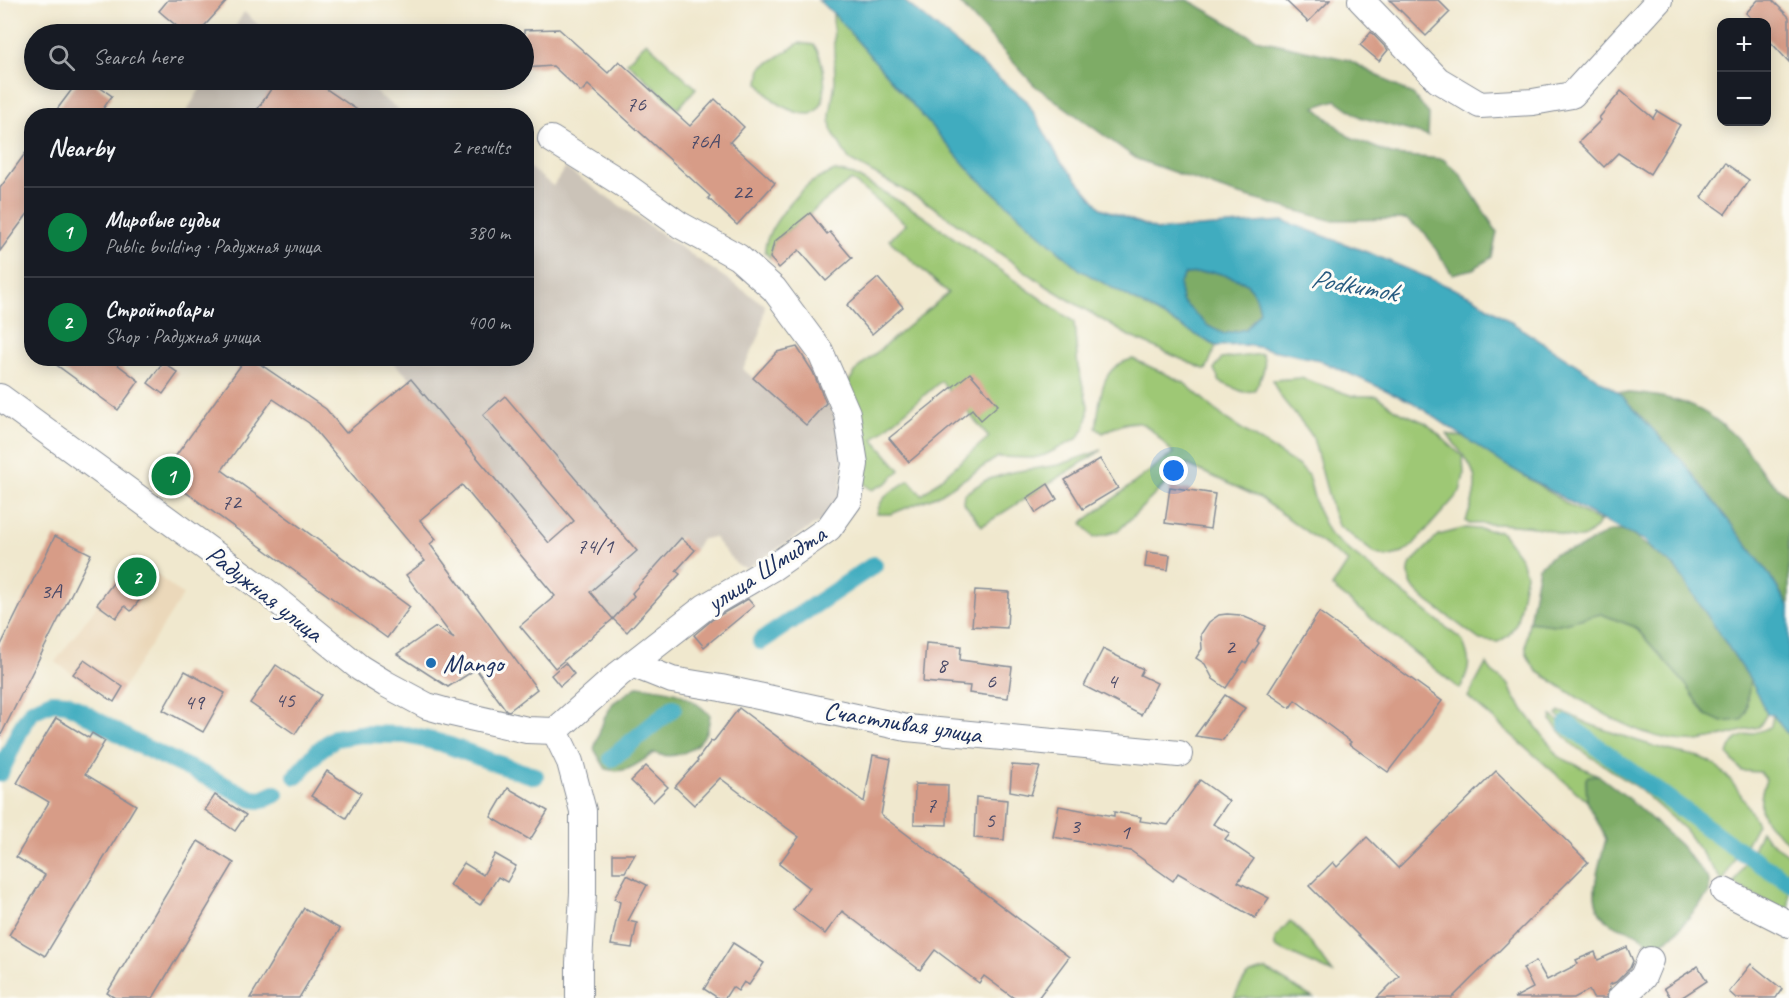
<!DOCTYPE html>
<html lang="en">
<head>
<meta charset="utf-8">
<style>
  :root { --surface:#171b24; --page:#20242c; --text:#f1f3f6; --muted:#9ea1a6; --line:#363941; --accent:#0b8043 }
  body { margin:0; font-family:Caveat,sans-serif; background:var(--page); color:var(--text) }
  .controls { position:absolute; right:18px; top:18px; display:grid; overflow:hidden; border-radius:12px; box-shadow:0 3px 15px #0003 }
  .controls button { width:54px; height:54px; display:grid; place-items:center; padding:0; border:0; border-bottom:2px solid var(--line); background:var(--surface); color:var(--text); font:30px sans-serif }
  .you { position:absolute; left:1174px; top:471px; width:21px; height:21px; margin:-15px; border:4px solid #fff; border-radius:50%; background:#1a73e8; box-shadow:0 0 0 9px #1a73e833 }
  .badge { display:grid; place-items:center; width:39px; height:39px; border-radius:50%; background:var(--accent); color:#fff; font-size:20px; font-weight:700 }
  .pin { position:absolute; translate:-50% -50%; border:3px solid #fff; box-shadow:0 2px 6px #0006 }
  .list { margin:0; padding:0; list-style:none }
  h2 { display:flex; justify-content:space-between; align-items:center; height:78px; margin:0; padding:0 24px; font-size:26px }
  h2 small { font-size:20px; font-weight:400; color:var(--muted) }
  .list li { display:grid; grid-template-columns:39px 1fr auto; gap:18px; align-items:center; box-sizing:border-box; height:90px; padding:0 24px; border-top:2px solid var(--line) }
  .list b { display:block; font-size:22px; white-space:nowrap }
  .list p { margin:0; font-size:20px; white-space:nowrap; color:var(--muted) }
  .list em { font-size:20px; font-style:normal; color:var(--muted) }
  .icon { flex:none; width:33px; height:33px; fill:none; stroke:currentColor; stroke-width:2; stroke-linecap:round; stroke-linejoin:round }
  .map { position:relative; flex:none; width:1789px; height:998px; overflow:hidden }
  .search { position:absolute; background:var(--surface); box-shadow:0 3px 15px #0003; left:24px; top:24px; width:510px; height:66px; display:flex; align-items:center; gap:15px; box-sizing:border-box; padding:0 21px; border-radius:33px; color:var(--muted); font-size:22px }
  .panel { position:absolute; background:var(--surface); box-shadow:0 3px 15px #0003; left:24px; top:108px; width:510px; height:258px; border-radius:24px }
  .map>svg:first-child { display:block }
  .built { fill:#ebd8ba }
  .industrial { fill:#cbc3b8 }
  .green { fill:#9ec874; stroke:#5c7c69; stroke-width:1.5 }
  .forest { fill:#7eac66; stroke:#4c6e62; stroke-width:1.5 }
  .water { fill:#40acbf; stroke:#2e6e8e; stroke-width:1.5; fill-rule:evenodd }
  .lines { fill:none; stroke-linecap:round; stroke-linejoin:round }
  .canal { stroke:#40acbf; stroke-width:18 }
  .building { fill:#d79c87 }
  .minor-casing { stroke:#868c96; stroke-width:28 }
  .minor { stroke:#fff; stroke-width:26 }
  .poi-dot { fill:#1f6fb2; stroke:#fdfcf7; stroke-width:2 }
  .labels { text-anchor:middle; stroke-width:6; stroke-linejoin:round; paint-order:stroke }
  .number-label { font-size:22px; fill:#4a4a68 }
  .street-label { font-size:26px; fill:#1b2f5e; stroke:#fdfcf7 }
  .poi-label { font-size:26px; fill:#1b2f5e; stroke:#fdfcf7; text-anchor:start }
  .water-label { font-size:27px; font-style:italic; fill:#285b80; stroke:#fdfcf7 }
</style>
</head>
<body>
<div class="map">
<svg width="1789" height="998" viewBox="0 0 1789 998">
  <rect width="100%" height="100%" fill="#fdfcf7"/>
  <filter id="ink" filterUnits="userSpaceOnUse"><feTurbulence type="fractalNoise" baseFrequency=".0167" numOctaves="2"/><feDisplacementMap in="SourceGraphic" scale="12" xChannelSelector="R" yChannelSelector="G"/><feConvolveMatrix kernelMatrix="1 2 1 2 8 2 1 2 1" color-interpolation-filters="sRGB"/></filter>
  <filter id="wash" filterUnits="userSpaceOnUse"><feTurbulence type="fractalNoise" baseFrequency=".008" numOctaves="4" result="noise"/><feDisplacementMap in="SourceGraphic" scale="24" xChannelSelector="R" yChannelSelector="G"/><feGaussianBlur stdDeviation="1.35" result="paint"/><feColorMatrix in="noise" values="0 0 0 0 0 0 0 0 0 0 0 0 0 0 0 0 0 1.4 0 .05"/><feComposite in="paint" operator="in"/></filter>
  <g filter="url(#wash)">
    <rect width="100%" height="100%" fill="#f0e8ce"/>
    <polygon class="built" points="133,557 183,595 114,702 55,662"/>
    <g class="industrial">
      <polygon points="244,12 265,31 280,34 231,34"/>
      <polygon points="205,80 359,80 406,115 184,116"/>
      <polygon points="527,166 553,186 565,168 765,305 760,335 743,369 753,378 777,352 797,347 818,380 837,419 843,465 840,495 827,517 747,568 737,565 713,537 700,540 695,550 680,537 668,550 683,564 680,574 627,632 613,619 411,379 389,359 526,358"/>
    </g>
    <g class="green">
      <polygon points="833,13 972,173 1080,270 1216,346 1206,370 1129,336 1048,287 929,204 849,160 831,129 830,116 835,81"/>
      <polygon points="646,42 696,88 678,109 627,62"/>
      <path d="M799 43 814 45C824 59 829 94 819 108 817 110 814 112 811 114 791 115 769 100 759 83L761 68Z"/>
      <path d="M835 171 854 175 914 210 1074 322 1078 367 1088 405V417L1084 429 1077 439 1045 455 1033 458 998 457 941 494 891 514H877C880 495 893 491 909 480L922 495 989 437 941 381 873 439 900 470 887 483 872 490 864 484 867 457 866 432 847 384 858 368 948 293 889 240 906 224 851 180 774 242 770 258 765 252C763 233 797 191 814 181 821 177 828 174 835 171Z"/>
      <path d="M1262 354C1269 365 1260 380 1254 391L1243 392 1220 382 1214 369 1221 359Z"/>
      <path d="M1133 359 1183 382 1226 419 1299 466 1308 475 1317 509 1330 535 1462 640C1472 662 1470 668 1460 689L1332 587 1348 562 1260 498 1186 464 1118 531 1094 538 1082 523 1173 453C1145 423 1142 412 1103 433L1096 428C1101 399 1098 366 1133 359Z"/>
      <path d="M1301 378 1353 396H1377L1396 410 1426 423 1463 457 1464 475 1460 492 1412 546 1403 553 1386 557 1374 553 1338 525 1333 513 1313 438C1303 419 1277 400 1273 380Z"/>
      <path d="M1447 434 1466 438 1569 505 1599 521 1604 516C1599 524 1591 536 1581 538 1570 540 1559 533 1549 530 1532 525 1488 523 1469 524L1466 521C1483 474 1476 472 1447 434Z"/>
      <polygon points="1102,450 982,526 963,502 964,494 986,480 1012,472 1059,465"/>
      <path d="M1466 528 1499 531 1503 534 1520 557 1526 574 1517 622 1508 636 1498 642 1480 640 1423 598C1411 588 1405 577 1411 563L1439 535Z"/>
      <path d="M1601 614 1635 627 1687 686 1706 715 1746 712 1750 679 1767 714 1759 727C1738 731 1716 740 1695 741 1639 744 1582 700 1537 671 1522 652 1525 645 1529 622L1555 625Z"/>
      <polygon points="1486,664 1492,672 1509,685 1514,697 1559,757 1598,775 1586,779 1587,801 1468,697"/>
      <path d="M1560 712C1571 713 1578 720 1589 724 1616 734 1644 744 1672 751 1687 755 1702 755 1715 765 1734 780 1747 803 1757 824L1743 850 1557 715Z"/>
      <path d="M1773 715 1789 736V842C1764 823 1753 813 1766 780L1760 772 1742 771 1728 755C1734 729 1753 738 1771 726Z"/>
      <polygon points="1552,716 1737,852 1723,882 1685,830 1639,789 1572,744 1551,721"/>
      <polygon points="1761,830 1767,839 1789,855 1789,875 1753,850"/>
      <polygon points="1749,856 1789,882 1789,914 1734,884"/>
      <polygon points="1290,921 1307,938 1333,973 1275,947 1275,938"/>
      <path d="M1266 970 1313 998H1234C1243 981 1245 972 1266 970Z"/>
    </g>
    <g class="forest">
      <polygon points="957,0 1188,0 1256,39 1349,60 1413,95 1429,114 1428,136 1360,117 1336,100 1315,107 1348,136 1393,155 1443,159 1460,174 1497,232 1492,257 1473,269 1452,274 1425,233 1406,219 1330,220 1229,192 1137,159 1034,85"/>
      <path d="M1214 272C1242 280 1254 280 1260 311L1246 329 1224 334 1208 326 1182 301 1179 284 1185 274Z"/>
      <path d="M1618 392C1672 396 1705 402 1743 445 1751 454 1757 466 1765 475 1772 483 1781 490 1789 497V607L1767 571 1684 463Z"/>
      <polygon points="1610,531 1622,531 1632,535 1675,567 1750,679 1746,712 1742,720 1722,722 1706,715 1687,686 1635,627 1601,614 1555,625 1529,622 1539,567 1555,553 1578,549"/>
      <path d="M638 686C671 690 685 691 710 715 709 720 709 726 707 730 698 751 674 761 654 753 637 764 626 775 606 769L594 749 604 719 613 703Z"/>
      <path d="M1598 775 1628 798 1680 845 1709 880V893L1674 935 1654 947C1648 943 1642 937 1636 933 1627 929 1617 928 1609 922 1583 904 1600 864 1606 839L1587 801 1586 779 1588 776Z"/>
    </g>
    <path class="water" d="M818 0H903L1027 101 1060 160 1101 208 1157 230 1284 221 1372 254 1473 297 1618 392 1684 463 1767 571 1789 607V736L1773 715 1767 714 1750 679 1675 567 1655 552 1644 540 1607 523 1504 464 1412 402 1319 360 1248 345 1216 346 1080 270 972 173 833 13ZM1214 272C1241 280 1254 280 1260 311L1246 329 1224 334 1208 326 1182 301 1179 284 1185 274Z"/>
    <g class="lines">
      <g class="canal">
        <polyline points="761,641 874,565"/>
        <polyline points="1567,724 1728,843 1789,882"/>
        <polyline points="612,758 673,708"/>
        <polyline points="0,773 20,730 32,711 52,702 67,703 137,744 214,780 252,799 262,800 275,794"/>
        <polyline points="296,776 319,750 335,738 360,734 406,735 442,743 506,767 535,776"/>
      </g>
    </g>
    <g id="blocks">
      <g class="building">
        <polygon points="168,0 228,0 197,34 186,34 159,11"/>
        <polygon points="1285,0 1330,0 1308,22"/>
        <polygon points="1390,0 1438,0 1450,12 1426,36"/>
        <polygon points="1758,0 1772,0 1789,17 1789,62 1767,38 1767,22 1755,22 1746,13"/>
        <polygon points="559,29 608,73 619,61 690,126 715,99 744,127 730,142 775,183 737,225 708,198 710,196 588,85 581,92 553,66 524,68 524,30"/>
        <polygon points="1371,32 1388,50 1379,61 1360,45"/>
        <polygon points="79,80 89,80 112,96 98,116 52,116"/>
        <polygon points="277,80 313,80 366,116 253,116"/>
        <polygon points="1621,91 1653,118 1657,111 1680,125 1650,174 1618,153 1604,167 1579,142 1601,120 1599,118"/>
        <polygon points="32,144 32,208 0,251 0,188"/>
        <polygon points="1725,163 1749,180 1725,214 1701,197"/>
        <polygon points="810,213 827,234 830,232 852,258 826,281 799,250 779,268 770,258 774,242"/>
        <polygon points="878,278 903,307 872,334 847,305"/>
        <polygon points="797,347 813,372 826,403 806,425 753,378 777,352"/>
        <polygon points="47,358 109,358 139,381 118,410"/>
        <polygon points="246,358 251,358 326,409 346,433 411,379 549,543 574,521 483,415 505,396 637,551 590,592 613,619 555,668 520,626 555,596 462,485 420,520 436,539 430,544 537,689 509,711 506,710 476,669 448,687 397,654 436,627 454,639 406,575 425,561 309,423 273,399 222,470 410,607 387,638 162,475"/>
        <polygon points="163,362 178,373 163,394 148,383"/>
        <polygon points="970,373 998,405 981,420 972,409 909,462 889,438"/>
        <polygon points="1100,459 1118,488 1083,509 1065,480"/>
        <polygon points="1048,484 1057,499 1036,513 1027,498"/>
        <polygon points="1170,487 1215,494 1210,529 1165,523"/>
        <polygon points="55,536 91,554 0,737 0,647"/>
        <polygon points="681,538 695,550 676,571 680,574 627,632 613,619 634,596 632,593"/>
        <polygon points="1147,552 1170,555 1168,570 1145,567"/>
        <polygon points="133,557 158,576 131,611 125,606 116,618 97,604"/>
        <polygon points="975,590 1009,592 1007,628 972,626"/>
        <polygon points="748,599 754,606 704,647 694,635 713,619"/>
        <polygon points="1319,612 1442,701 1388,772 1349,744 1351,742 1295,700 1290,708 1268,693"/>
        <polygon points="1227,614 1240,615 1266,626 1257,641 1259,643 1246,663 1244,661 1226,688 1213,679 1205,664 1196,658 1202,649 1201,634 1209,622 1219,615"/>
        <polygon points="926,643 961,646 960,660 1012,667 1008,698 969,693 970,686 923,682"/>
        <polygon points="1103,649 1143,669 1140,675 1157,683 1141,715 1084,686"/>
        <polygon points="84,660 123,687 114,702 73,674"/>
        <polygon points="565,663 574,674 560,686 551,675"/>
        <polygon points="276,665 321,695 295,734 250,703"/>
        <polygon points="185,671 225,693 203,732 163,710"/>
        <polygon points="1225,695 1245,708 1223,740 1195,736"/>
        <polygon points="739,708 864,802 873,755 891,759 881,815 1069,957 1038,998 1014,998 984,976 979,983 935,950 920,970 842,911 825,934 793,910 810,888 779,864 799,837 720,778 694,805 675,787 698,761 697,760 711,741 713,742"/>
        <polygon points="56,718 89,738 92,733 105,741 85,774 136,805 45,956 9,935 45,875 16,857 49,802 17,783"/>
        <polygon points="1012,765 1040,767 1031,795 1010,791"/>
        <polygon points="646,766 668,787 653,802 631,781"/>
        <polygon points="327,771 361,793 346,818 311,796"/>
        <polygon points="1496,771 1588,862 1452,998 1377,998 1399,976 1309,886 1333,862 1337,867 1367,837 1398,868"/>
        <polygon points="1200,780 1229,801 1213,824 1230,833 1225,839 1254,859 1238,882 1269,898 1255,918 1178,873 1173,881 1131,851 1053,837 1059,806 1114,816 1114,812 1141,817 1140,821 1168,825"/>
        <polygon points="915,784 948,785 947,825 914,824"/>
        <polygon points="508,788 548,811 530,840 491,817"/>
        <polygon points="215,795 246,815 235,831 205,810"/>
        <polygon points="976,797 1007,800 1004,840 974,838"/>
        <polygon points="198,841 234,863 153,998 115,998 107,993"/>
        <polygon points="495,854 516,866 507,882 498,877 480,905 449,885 464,863 483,875"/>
        <polygon points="613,854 635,854 625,872 613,872"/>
        <polygon points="627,875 647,885 628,921 637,923 632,948 611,945 620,902 614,899"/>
        <polygon points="304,908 340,929 299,998 250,998"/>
        <polygon points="733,943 764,963 749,985 744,982 738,991 732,987 725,998 718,998 704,989"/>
        <polygon points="1627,947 1633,961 1630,968 1616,982 1609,985 1610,988 1606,998 1593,998 1589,990 1574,998 1514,998 1533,988 1523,968 1536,961 1547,980 1578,964 1576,960 1595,952 1598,960"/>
        <polygon points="1751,964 1782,989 1776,998 1736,998 1729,992"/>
        <polygon points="1698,966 1707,981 1681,998 1671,998 1664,988"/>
      </g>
    </g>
  </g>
  <g filter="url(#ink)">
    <use href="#blocks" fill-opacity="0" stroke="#868c96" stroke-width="1.5"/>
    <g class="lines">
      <defs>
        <g id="minor">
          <polyline points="1361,0 1438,80 1480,105 1533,102 1572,95 1659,0"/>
          <polyline points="551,139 623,184 680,225 738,257 774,289 820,351 847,413 855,464 849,500 829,528 772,568 705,607 619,674 555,731"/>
          <polyline points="0,397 268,593 360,668 386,684 427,706 448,712 527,730 555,731"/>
          <polyline points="632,664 672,680 721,688 907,728 1179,754"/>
          <polyline points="555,731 570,762 583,811 583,893 579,963 579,998"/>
          <polyline points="1724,891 1789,924"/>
          <polyline points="1621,998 1643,977 1650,960"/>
        </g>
      </defs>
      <use href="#minor" class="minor-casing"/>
      <use href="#minor" class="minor"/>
    </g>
  </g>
  <circle class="poi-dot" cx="431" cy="663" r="6"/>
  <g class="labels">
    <g class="number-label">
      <text x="636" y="111">76</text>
      <text x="704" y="148">76А</text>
      <text x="742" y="199">22</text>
      <text x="231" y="509">72</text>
      <text x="595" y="553">74/1</text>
      <text x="51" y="598">3А</text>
      <text x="1230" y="654">2</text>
      <text x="942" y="672">8</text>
      <text x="991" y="688">6</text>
      <text x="1112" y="688">4</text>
      <text x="285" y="707">45</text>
      <text x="194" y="709">49</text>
      <text x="931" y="812">7</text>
      <text x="990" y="827">5</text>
      <text x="1075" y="833">3</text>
      <text x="1125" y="839">1</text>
    </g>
    <g class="street-label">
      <text transform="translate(766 568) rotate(-33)" y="9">улица Шмидта</text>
      <text transform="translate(265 593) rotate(38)" y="9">Радужная улица</text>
      <text transform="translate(903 722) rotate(9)" y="9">Счастливая улица</text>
    </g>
    <g class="poi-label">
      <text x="443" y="672">Mango</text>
    </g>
    <g class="water-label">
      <text transform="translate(1354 285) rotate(10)" y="9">Podkumok</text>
    </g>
  </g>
</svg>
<div class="controls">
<button>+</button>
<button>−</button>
</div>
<div class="you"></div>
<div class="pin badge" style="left:171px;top:476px">1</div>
<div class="pin badge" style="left:137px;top:577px">2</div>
<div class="search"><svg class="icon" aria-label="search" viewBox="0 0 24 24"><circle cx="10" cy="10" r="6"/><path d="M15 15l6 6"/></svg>Search here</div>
<section class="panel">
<h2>Nearby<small>2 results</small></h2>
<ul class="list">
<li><span class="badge">1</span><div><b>Мировые судьи</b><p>Public building · Радужная улица</p></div><em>380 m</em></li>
<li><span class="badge">2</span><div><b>Стройтовары</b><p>Shop · Радужная улица</p></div><em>400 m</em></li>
</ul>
</section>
</div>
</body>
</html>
